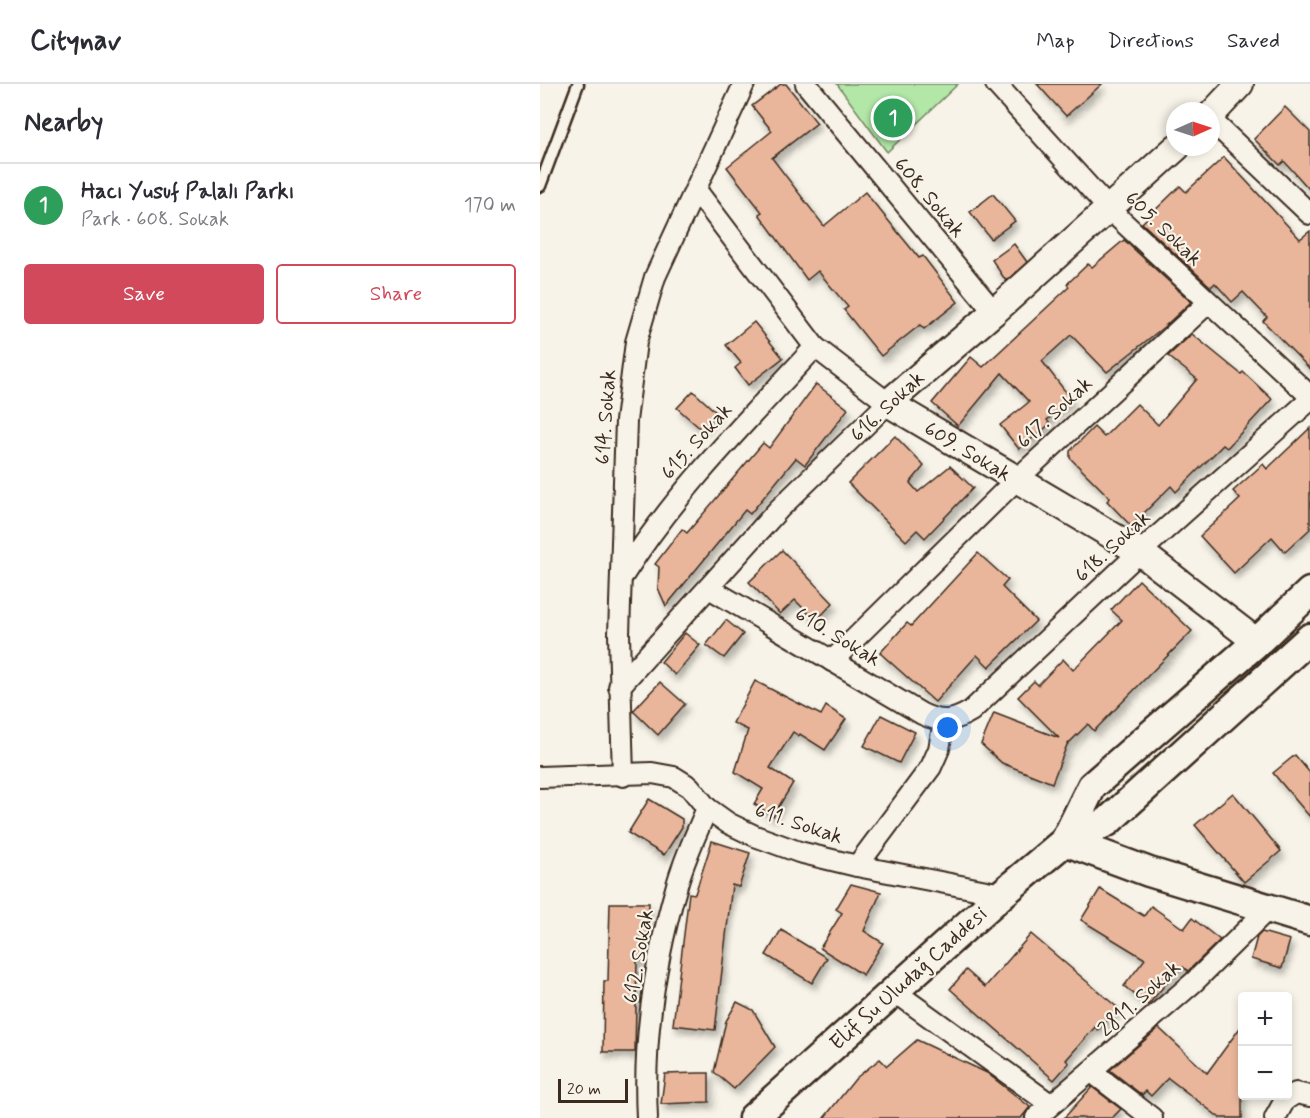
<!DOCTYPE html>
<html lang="en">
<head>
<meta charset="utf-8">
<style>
  :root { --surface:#fff; --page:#f2f2f3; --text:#2b2b33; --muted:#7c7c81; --line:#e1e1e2; --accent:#d1495b }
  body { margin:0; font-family:Mynerve,sans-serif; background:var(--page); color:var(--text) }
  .controls { position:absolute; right:18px; bottom:18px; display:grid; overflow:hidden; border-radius:6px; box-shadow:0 3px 9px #0003 }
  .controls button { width:54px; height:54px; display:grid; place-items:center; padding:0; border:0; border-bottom:2px solid var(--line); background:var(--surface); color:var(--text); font:30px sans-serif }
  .compass { position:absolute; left:626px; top:18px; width:54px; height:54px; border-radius:50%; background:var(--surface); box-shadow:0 3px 9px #0003; rotate:87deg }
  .scale { position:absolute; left:18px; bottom:15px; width:70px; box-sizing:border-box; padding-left:6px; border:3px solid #3b2a1e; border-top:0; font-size:16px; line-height:21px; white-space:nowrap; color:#3b2a1e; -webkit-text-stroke:4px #f7f3e8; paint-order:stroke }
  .you { position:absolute; left:408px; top:644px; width:21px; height:21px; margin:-15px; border:4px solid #fff; border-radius:50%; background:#1a73e8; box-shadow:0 0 0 9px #1a73e833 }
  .badge { display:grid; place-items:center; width:39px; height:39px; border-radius:50%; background:var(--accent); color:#fff; font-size:20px; font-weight:700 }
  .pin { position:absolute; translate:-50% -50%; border:3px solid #fff; box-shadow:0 2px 6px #0006 }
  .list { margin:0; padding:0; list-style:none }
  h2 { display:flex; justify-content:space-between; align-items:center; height:78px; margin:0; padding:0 24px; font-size:26px }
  h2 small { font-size:20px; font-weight:400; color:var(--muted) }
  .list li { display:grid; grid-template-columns:39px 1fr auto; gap:18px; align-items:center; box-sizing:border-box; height:84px; padding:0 24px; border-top:2px solid var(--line) }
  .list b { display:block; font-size:22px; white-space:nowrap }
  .list p { margin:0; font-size:20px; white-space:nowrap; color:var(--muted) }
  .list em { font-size:20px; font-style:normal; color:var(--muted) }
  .actions { display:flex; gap:12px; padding:18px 24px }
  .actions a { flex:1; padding:14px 0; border:2px solid var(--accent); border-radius:6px; text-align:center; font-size:21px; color:var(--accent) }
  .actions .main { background:var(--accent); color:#fff }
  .map { position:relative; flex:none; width:770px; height:1034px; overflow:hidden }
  header { display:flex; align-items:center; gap:36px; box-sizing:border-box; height:84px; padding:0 30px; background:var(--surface); border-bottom:2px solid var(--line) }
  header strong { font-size:28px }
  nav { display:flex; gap:33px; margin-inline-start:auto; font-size:21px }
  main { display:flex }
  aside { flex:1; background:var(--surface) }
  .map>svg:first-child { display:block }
  .green { fill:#b2e7a8; stroke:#768863; stroke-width:1.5 }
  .building { fill:#e9b69b; stroke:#3b2a1e; stroke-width:1.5; filter:url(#shadow) }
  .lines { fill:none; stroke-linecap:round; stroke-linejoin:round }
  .service-casing { stroke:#3b2a1e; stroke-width:15 }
  .minor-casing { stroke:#3b2a1e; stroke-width:24 }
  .tertiary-casing { stroke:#3b2a1e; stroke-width:30 }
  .secondary-casing { stroke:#3b2a1e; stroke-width:33 }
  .service { stroke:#f7f3e8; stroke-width:10 }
  .minor { stroke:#f7f3e8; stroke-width:20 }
  .tertiary { stroke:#f7f3e8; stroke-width:26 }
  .secondary { stroke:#f7f3e8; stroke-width:28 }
  .labels { text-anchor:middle; stroke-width:4.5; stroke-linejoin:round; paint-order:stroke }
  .street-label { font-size:21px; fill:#3b2a1e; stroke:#f7f3e8 }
</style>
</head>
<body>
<header>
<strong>Citynav</strong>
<nav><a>Map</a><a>Directions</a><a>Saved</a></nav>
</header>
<main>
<aside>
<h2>Nearby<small></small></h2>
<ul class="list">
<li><span class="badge" style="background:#2e9e5b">1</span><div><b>Hacı Yusuf Palalı Parkı</b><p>Park · 608. Sokak</p></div><em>170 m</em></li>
</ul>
<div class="actions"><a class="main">Save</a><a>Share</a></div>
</aside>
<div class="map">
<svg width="770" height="1034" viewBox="0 0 770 1034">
  <defs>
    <filter id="shadow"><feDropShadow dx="3.5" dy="6" stdDeviation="3" flood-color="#0004"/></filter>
  </defs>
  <rect width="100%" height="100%" fill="#f7f3e8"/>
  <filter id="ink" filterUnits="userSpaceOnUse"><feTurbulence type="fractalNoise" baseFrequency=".0167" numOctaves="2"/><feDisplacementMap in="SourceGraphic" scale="12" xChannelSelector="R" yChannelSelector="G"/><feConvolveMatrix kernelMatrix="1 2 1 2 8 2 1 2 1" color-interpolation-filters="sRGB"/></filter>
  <g filter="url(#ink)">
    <polygon class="green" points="297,0 418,0 347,68"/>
    <g class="building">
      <polygon points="241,0 246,0 277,39 232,74 284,142 325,108 379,174 383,172 418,218 384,245 380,241 341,272 304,226 308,223 278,187 267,196 219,130 222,128 187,83 232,47 212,22"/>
      <polygon points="497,0 562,0 526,32"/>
      <polygon points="745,23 770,48 770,106 744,77 740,81 714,55"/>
      <polygon points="684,73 760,155 770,147 770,285 723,237 727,233 703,208 692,218 675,199 671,203 602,139 640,102 646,108"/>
      <polygon points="453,110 475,137 451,155 430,128"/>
      <polygon points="584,156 651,218 625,242 567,288 531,251 502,277 532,316 507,336 510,340 479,365 460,341 489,318 462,289 418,342 392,319 431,273 443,283 529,203 527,200 548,180 552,183"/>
      <polygon points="474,160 487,178 466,197 452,176"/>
      <polygon points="214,238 243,274 208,301 195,284 201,279 186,261"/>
      <polygon points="652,250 701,290 703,288 732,315 687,364 683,361 636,408 631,402 591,442 567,417 570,414 530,374 530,367 554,343 564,353 597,320 618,341 657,295 628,272"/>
      <polygon points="276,300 308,325 265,381 256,374 210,430 205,426 126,522 118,504 119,483 115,480 142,445 147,449 223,359 229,364"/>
      <polygon points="153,307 177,329 162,346 137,324"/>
      <polygon points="770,344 770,445 745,468 732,453 694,489 660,452 700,415 693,407 723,380 727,385"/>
      <polygon points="355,352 384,382 370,399 378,408 410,382 433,404 385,454 377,446 366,457 308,399"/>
      <polygon points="242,466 293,519 276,537 255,516 240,530 209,498"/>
      <polygon points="438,469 468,496 462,503 496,537 449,583 437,571 395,618 340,569 367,539 371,542"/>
      <polygon points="599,496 652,547 554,647 548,640 527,661 512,699 462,679 441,660 454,629 519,654 478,613 494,597 498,601 523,575 533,586 582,536 571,526"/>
      <polygon points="186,536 203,550 184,574 166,561"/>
      <polygon points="145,549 160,561 135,591 121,578"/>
      <polygon points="215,597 281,631 286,622 306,635 285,666 260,650 259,652 253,648 230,684 253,699 233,732 214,720 223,705 195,688 208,646 193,639"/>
      <polygon points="120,598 145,620 118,651 93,627"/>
      <polygon points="341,631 375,648 359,679 324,662"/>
      <polygon points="755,671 770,689 770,733 733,689"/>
      <polygon points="693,709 741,767 704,798 655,741"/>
      <polygon points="109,715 142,735 142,743 124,771 88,749"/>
      <polygon points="172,757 210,769 199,803 192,801 175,946 133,941 149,809 155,810"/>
      <polygon points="311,800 341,808 324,847 343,859 323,891 280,864 302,829 296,825"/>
      <polygon points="560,805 604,832 611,822 644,845 652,834 680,856 648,887 643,883 636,888 608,921 584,902 605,875 541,836"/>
      <polygon points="70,819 109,819 107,876 97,876 95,968 63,968 64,897 68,897"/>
      <polygon points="241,846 287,874 272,899 226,871"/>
      <polygon points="722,848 750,856 742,884 711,875 717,853"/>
      <polygon points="491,850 578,924 558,946 555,943 526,976 529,979 514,996 410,905 426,886 445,903"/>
      <polygon points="197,918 213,926 235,963 194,1005 174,988 186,937"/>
      <polygon points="702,941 702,1034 680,1034 628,994 611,1012 606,1007 602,1011 570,986 619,944 667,989"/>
      <polygon points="377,956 447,989 490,1023 481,1034 284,1034 316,994 340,975 347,982"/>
      <polygon points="158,989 169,989 169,1018 121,1020 125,990"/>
      <polygon points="552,1003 581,1025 572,1034 524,1034"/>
    </g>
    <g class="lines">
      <defs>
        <polyline id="service" points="0,102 38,0"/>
        <g id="minor">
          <polyline points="266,0 454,228"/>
          <polyline points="456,0 569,125 770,312"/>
          <polyline points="671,36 770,130"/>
          <path d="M84 490C137 406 208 336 275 263"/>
          <path d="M169 504 382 630C401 639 413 638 431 627L600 468 770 316"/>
          <polyline points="292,577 476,396 668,219"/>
          <polyline points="79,603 239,425 348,319 275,263 156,106"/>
          <polyline points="83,692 79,550 86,337 96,258 115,193 204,0"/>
          <polyline points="0,693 112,689 134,693 150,703 167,724 188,739 215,752 259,768 317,782 462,810"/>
          <polyline points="317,782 391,683 399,665 404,637"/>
          <polyline points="354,907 510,1020"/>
          <polyline points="552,988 612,1034"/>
          <path d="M107 1034C103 957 115 876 137 801 144 775 157 749 167 724"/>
          <polyline points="496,1034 654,898 728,825"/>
          <polyline points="735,1034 745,1016 756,1009 770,1012"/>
        </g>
        <g id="tertiary">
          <polyline points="671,31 700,0"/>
          <polyline points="637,63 454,228 348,319 600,468 717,558"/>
        </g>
        <g id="secondary">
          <polyline points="525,757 552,702 717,558 770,508"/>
          <polyline points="525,757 609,788 770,837"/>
          <polyline points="213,1034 462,810 525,757 567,738 770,554"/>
        </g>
      </defs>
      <use href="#service" class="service-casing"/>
      <use href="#minor" class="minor-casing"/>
      <use href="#tertiary" class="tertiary-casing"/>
      <use href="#secondary" class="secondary-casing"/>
      <use href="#service" class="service"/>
      <use href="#minor" class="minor"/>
      <use href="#tertiary" class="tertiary"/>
      <use href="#secondary" class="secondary"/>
    </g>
  </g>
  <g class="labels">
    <g class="street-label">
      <text transform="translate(390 113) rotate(50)" y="7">608. Sokak</text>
      <text transform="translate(624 144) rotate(44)" y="7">605. Sokak</text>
      <text transform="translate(347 322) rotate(-43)" y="7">616. Sokak</text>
      <text transform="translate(514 328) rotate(-43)" y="7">617. Sokak</text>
      <text transform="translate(65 333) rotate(-86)" y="7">614. Sokak</text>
      <text transform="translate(156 357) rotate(-48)" y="7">615. Sokak</text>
      <text transform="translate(428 367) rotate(31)" y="7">609. Sokak</text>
      <text transform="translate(572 462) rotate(-43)" y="7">618. Sokak</text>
      <text transform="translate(298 552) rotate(31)" y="7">610. Sokak</text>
      <text transform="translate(259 739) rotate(18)" y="7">611. Sokak</text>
      <text transform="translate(98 872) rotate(-80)" y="7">612. Sokak</text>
      <text transform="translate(368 894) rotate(-42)" y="7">Elif Su Uludağ Caddesi</text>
      <text transform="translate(599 914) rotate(-42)" y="7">2811. Sokak</text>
    </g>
  </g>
</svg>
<div class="controls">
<button>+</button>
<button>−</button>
</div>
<svg class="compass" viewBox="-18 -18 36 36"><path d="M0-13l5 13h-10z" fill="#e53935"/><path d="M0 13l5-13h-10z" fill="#7c7c81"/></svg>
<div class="scale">20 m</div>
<div class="you"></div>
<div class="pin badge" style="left:353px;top:34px;background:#2e9e5b">1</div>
</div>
</main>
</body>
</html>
